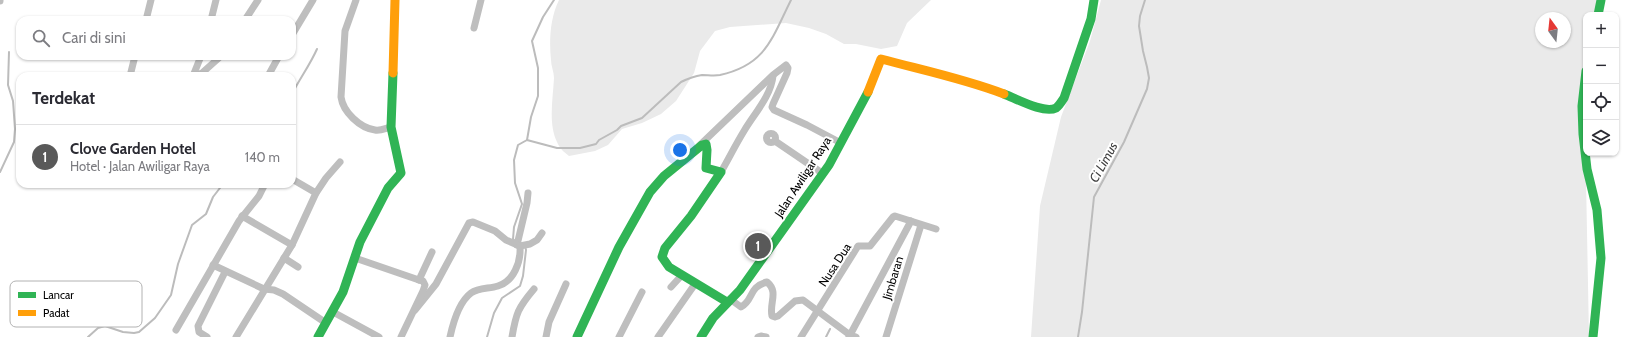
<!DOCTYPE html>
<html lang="id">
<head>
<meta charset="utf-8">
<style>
  :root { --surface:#fff; --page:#f7f7f7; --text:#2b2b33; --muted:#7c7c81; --line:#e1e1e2; --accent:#595959 }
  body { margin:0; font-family:Cabin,sans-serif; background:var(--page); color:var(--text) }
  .controls { position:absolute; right:12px; top:12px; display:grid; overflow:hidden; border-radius:8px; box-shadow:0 1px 3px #0004 }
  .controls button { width:36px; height:36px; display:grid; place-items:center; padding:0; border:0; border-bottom:1px solid var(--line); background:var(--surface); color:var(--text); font:20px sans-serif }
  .compass { position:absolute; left:1535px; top:12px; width:36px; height:36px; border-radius:50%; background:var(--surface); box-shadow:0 1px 3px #0004; rotate:345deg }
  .you { position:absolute; left:680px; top:150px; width:14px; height:14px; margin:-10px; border:3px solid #fff; border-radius:50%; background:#1a73e8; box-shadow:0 0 0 6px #1a73e833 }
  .badge { display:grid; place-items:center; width:26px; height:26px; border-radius:50%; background:var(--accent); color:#fff; font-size:13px; font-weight:700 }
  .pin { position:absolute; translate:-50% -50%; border:2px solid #fff; box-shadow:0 1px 4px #0006 }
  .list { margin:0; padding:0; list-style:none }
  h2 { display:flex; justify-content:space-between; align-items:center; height:52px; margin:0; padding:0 16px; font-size:17px }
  h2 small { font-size:13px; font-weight:400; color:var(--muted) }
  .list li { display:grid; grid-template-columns:26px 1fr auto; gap:12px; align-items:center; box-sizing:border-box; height:64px; padding:0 16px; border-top:1px solid var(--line) }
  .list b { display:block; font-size:15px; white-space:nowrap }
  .list p { margin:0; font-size:13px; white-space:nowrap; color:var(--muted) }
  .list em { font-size:13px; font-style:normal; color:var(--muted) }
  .icon { flex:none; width:22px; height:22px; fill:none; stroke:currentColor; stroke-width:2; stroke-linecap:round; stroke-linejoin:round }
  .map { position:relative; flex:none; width:1631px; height:337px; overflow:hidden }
  .search { position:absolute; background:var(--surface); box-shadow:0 1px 3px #0004; left:16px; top:16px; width:280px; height:44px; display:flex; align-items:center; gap:10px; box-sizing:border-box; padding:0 14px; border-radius:12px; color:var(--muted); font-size:15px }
  .panel { position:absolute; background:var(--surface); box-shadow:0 1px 3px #0004; left:16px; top:72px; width:280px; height:116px; border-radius:12px }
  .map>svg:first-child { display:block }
  .green { fill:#eaeaea; fill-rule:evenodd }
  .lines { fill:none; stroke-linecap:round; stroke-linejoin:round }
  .stream { stroke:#bcbcbc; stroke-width:2 }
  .street { stroke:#bebebe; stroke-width:7 }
  .fast { stroke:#30b455; stroke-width:9 }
  .slow { stroke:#ff9f0a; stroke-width:9 }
  .labels { text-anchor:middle; stroke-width:4; stroke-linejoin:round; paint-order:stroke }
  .street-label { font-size:12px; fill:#000; stroke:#fff }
  .water-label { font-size:13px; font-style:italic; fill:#404040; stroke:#fff }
  .key { fill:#fff; stroke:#b2b2b2; stroke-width:1 }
  .key-label { font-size:11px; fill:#000 }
</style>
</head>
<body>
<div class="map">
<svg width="1631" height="337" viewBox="0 0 1631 337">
  <rect width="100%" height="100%" fill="#fff"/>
  <g class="green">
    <path d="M559 0H931L907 23 897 46 881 49 856 44H844L826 34 809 28 786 23 730 27 715 31 700 51 694 73 676 101 661 114 642 123 622 129 608 145 595 151 569 156C564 152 560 149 557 142 548 124 553 98 554 78 554 72 551 66 551 60 549 41 550 18 559 0Z"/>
    <path d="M1101 0H1600L1596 15H1586V66L1584 74 1589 337H1031L1040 206 1061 117 1090 41ZM1541 18H1565V42H1541Z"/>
  </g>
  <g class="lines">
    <g class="stream">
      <path d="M292 94C300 78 310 65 317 49"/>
      <polyline points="527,140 531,117 538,96 538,68 532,41 543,17 554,0"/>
      <polyline points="0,172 14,142 15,129 13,101 8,85 9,52"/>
      <path d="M515 241 513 239 514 227 522 204 515 183 514 160 518 145 527 140 557 148H580L596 144 599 140 617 130 621 126 642 118 681 82C687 79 695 76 702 75 708 75 714 76 720 75 766 65 772 38 791 0"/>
      <polyline points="88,337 98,328 105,326 123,332 134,333 139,332 155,318 171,295 178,264 192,225 206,214 213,197 223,184"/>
      <polyline points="487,337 494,313 502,298 520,286 523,276 526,250 525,246"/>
      <polyline points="826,337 830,329"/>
      <polyline points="1078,337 1082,312 1094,197 1124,142 1147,89 1149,78 1147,67 1143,51 1139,26 1140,16 1145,0"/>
    </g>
    <g class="street">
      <path d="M356 0 345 31 341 97C343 112 360 128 375 130 381 131 386 128 391 127"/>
      <polyline points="0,1 0,0"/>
      <polyline points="146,20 151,0"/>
      <polyline points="211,20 216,0"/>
      <polyline points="245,20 258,0"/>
      <polyline points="474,28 481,0"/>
      <polyline points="292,35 313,0"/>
      <polyline points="130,76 135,56"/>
      <polyline points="193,76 202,73 221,56"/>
      <polyline points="193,76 201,56"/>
      <polyline points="268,76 279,56"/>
      <circle cx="771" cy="138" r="4.5"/>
      <polyline points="775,141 822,173"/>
      <polyline points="700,145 773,75 786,65 788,68 787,73 773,104 772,107 774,110 807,125 841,143"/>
      <path d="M721 172C729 158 736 144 744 131 754 114 771 96 773 76"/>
      <polyline points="292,179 316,193"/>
      <polyline points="242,216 292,245"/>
      <polyline points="517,245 527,203 528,193"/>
      <polyline points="284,258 298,267"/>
      <polyline points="355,258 419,280 432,252"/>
      <polyline points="213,265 264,289 274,290 283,294 326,323"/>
      <polyline points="671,287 682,275"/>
      <path d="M730 299 741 307C754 300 748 287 767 282 779 292 769 303 772 316L775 317 778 316 795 301 803 300 850 335 856 337"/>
      <polyline points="415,310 436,284 469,223 473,222 495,231 506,240 520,246 530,244 537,240 542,233"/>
      <polyline points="333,312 379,337"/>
      <polyline points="176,330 239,221 259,196 265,184"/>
      <polyline points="207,337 199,332 198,326 225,272"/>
      <polyline points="236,337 292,245 316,193 326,178 340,162"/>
      <polyline points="401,337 423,291 425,285 423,281 419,280"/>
      <path d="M450 337C453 323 459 302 471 293 479 287 489 289 498 286 514 281 521 262 520 246"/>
      <path d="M512 337C516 313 518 308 534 289"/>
      <polyline points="546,337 549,322 566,284"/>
      <polyline points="619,337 642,292"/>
      <polyline points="658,337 695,284"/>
      <polyline points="758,337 761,336 766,337"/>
      <polyline points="801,337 858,246 870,246 893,217 895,216 936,229"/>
      <polyline points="849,337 911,221"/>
      <polyline points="886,337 921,225"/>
    </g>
    <g class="fast">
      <polyline points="1598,15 1601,0"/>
      <polyline points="1586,71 1582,106 1583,134 1587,169 1597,210 1601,258 1593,337"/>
      <path d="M1004 94C1017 99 1044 114 1056 108 1059 106 1062 101 1064 98L1091 19 1094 0"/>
      <polyline points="318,337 343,292 360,242 388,188 401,173 391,127 393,73"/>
      <polyline points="577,337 619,247 650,192 664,176 702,145 706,144 707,150 706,168 721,172 691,216 665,248 662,257 669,267 727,302"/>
      <polyline points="701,337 713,318 740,290 829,165 868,92"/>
    </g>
    <g class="slow">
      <polyline points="393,73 395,0"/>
      <path d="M868 92 881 59C922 70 965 79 1004 94"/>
    </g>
  </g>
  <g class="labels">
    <g class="street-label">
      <text transform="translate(803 177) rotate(-57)" y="4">Jalan Awiligar Raya</text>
      <text transform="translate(835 265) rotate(-57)" y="4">Nusa Dua</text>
      <text transform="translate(893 278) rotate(-73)" y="4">Jimbaran</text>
    </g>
    <g class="water-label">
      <text transform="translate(1103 162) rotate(-61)" y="5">Ci Limus</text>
    </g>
  </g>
  <rect x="10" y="281" width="132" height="46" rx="6" class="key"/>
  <rect x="18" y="292" width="18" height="6" fill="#30b455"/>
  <rect x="18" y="310" width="18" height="6" fill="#ff9f0a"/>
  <g class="key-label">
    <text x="43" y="299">Lancar</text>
    <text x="43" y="317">Padat</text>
  </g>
</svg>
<div class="controls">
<button>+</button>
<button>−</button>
<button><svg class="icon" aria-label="locate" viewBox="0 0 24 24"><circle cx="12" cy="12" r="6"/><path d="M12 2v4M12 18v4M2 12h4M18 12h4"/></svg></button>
<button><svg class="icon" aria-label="layers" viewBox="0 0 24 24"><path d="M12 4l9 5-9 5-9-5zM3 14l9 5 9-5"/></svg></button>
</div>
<svg class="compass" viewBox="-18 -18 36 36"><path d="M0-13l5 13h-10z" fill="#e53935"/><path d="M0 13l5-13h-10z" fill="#7c7c81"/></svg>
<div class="you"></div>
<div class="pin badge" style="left:758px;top:246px">1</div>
<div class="search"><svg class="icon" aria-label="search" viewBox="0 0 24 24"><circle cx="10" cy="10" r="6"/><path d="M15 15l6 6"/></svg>Cari di sini</div>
<section class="panel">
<h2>Terdekat<small></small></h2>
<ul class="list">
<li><span class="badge">1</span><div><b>Clove Garden Hotel</b><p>Hotel · Jalan Awiligar Raya</p></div><em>140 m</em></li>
</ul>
</section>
</div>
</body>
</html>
